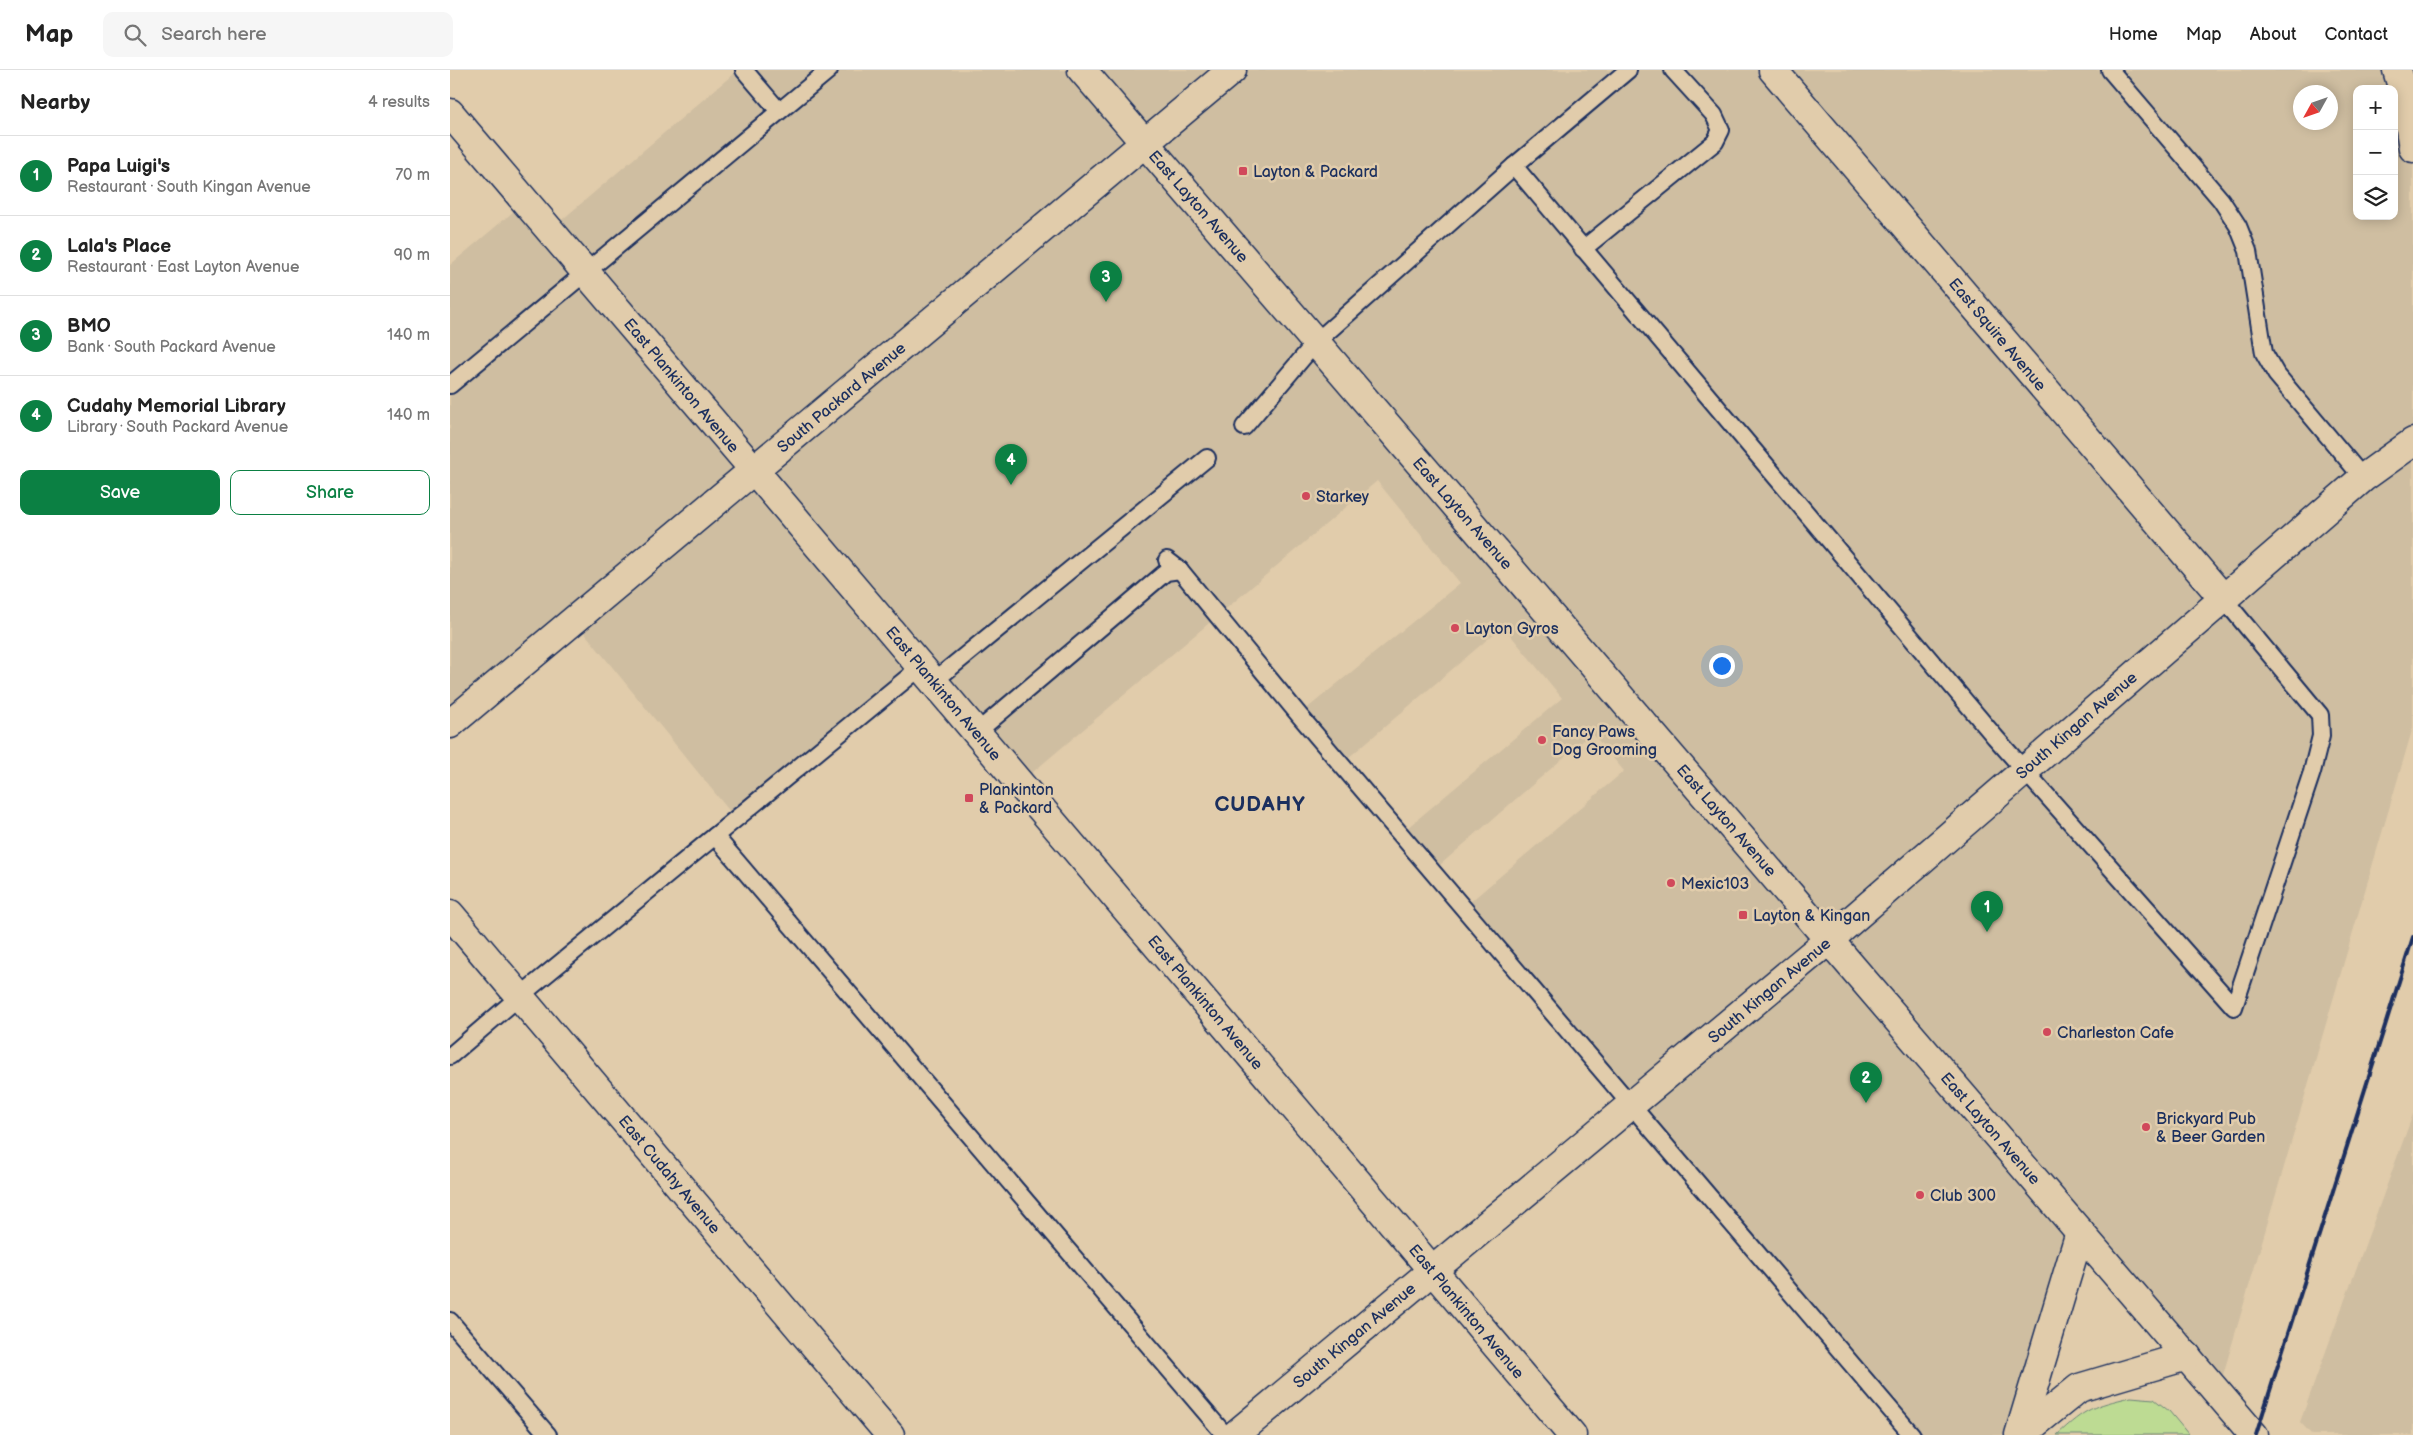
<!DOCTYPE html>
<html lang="en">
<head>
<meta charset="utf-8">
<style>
  :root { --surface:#fff; --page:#f6f6f6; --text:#222; --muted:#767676; --line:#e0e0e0; --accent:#0b8043 }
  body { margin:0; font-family:"Balsamiq Sans",sans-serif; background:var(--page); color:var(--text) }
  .controls { position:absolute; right:15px; top:15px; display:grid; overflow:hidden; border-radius:10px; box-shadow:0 2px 12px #0003 }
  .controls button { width:45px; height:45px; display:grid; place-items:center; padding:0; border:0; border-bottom:1px solid var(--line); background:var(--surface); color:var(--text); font:25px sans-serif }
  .compass { position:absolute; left:1843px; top:15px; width:45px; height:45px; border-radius:50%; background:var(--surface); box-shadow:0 2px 12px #0003; rotate:230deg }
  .you { position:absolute; left:1271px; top:595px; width:18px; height:18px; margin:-12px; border:4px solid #fff; border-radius:50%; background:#1a73e8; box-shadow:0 0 0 8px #1a73e833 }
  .badge { display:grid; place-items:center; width:32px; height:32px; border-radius:50%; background:var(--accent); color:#fff; font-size:16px; font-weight:700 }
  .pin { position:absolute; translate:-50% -41px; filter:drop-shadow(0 1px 2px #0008) }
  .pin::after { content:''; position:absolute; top:26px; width:18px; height:15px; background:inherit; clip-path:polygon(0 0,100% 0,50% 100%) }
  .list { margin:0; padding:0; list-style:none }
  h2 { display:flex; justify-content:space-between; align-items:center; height:65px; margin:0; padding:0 20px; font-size:21px }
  h2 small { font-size:16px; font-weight:400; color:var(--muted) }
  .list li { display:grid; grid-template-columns:32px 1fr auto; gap:15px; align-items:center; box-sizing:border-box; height:80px; padding:0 20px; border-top:1px solid var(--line) }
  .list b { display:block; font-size:19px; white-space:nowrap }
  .list p { margin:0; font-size:16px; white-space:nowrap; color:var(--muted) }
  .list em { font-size:16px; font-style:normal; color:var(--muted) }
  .actions { display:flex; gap:10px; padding:15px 20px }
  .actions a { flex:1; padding:11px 0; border:1px solid var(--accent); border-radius:10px; text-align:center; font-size:18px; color:var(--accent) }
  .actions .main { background:var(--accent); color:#fff }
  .icon { flex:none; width:28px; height:28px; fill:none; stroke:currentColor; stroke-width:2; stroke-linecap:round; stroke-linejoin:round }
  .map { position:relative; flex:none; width:1963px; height:1365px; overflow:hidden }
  header { display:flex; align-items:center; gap:30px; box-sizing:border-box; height:70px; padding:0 25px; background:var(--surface); border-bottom:1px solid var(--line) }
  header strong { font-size:24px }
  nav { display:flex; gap:28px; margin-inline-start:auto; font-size:18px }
  .search { width:350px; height:45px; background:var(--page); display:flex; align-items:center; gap:12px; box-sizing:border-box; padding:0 18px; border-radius:10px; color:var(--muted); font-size:19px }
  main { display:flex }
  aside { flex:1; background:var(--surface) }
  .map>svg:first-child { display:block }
  .built { fill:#cfbea1; fill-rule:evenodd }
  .green { fill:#bddb93; stroke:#6c8578 }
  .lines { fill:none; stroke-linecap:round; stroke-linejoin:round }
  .lane-casing { stroke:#1b2f5e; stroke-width:20 }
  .street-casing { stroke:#1b2f5e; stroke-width:31 }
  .secondary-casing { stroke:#1b2f5e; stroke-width:31 }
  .lane { stroke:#e1ccab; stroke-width:16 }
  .street { stroke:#e1ccab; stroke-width:28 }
  .secondary { stroke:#e1ccab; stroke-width:28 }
  .rail { stroke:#1b2f5e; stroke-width:4 }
  .poi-dot { fill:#d1495b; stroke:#e1ccab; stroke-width:2 }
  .labels { text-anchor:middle; stroke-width:5; stroke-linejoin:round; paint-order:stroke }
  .poi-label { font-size:16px; fill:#1b2f5e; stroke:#e1ccab; text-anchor:start }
  .street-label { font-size:16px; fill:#1b2f5e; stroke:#e1ccab }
  .district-label { font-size:21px; font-weight:bold; letter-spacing:1px; fill:#1b2f5e; stroke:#e1ccab }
</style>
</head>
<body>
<header>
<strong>Map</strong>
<div class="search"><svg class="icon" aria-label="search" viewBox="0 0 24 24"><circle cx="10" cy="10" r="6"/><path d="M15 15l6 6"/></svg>Search here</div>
<nav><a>Home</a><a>Map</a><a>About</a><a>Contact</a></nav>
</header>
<main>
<aside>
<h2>Nearby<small>4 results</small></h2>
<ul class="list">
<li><span class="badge">1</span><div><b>Papa Luigi's</b><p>Restaurant · South Kingan Avenue</p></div><em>70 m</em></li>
<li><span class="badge">2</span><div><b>Lala's Place</b><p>Restaurant · East Layton Avenue</p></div><em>90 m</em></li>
<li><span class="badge">3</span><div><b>BMO</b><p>Bank · South Packard Avenue</p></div><em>140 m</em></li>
<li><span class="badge">4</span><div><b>Cudahy Memorial Library</b><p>Library · South Packard Avenue</p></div><em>140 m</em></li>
</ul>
<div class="actions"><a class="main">Save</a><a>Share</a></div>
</aside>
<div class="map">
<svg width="1963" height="1365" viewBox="0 0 1963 1365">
  <rect width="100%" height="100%" fill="#e1ccab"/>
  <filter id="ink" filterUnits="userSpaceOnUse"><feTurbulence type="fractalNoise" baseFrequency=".02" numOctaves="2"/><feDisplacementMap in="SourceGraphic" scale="10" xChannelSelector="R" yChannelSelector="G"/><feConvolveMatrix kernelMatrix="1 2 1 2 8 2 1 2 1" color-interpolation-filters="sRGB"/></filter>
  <g filter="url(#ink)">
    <g class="built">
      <path d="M288 0H1963V657L1768 1322 1630 1163 1569 1365H1462L1013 838 1174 701 1142 663 983 801 950 764 1112 628 1053 556 891 694 849 645 1010 513 927 411 570 713 471 597 286 749 124 550 0 654V195L76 131 100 160ZM1907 19H1944V146H1907ZM1850 22H1880V52H1850Z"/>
      <polygon points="1963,1044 1963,1365 1862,1365 1850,1352"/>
    </g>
    <path class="green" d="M1681 1327 1704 1329 1719 1341 1739 1365H1607C1636 1338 1643 1336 1681 1327Z"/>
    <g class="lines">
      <defs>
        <g id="lane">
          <polyline points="294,0 329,41"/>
          <polyline points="1660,0 1771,130 1788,156 1798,181 1814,283 1826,304 1913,408"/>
          <polyline points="1064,96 1545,667 1784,937 1862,702 1871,666 1870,645 1773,528"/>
          <polyline points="1133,179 1265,72 1271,60 1264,45 1223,0"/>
          <polyline points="0,315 379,0"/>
          <polyline points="794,357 866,272 1064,96 1178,0"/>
          <polyline points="717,490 730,500 849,645 1462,1365"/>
          <polyline points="484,611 757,388"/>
          <polyline points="527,662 716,502 730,500"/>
          <polyline points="265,766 775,1365"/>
          <polyline points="0,986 70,926 472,596"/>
          <polyline points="0,1251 98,1365"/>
        </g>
        <g id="street">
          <polyline points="1323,0 1773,528"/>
          <polyline points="1947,0 1955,27 1963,78"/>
          <polyline points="0,43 304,400"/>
          <polyline points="0,844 440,1365"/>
          <polyline points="785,1365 1380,869 1913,408 1963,372"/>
        </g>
        <g id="secondary">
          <polyline points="632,0 1804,1365"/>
          <polyline points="304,400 1122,1365"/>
          <polyline points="0,654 782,0"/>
          <polyline points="1569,1365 1630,1162"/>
          <polyline points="1571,1365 1629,1318 1737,1286"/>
        </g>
      </defs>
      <use href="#lane" class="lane-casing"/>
      <use href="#street" class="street-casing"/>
      <use href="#secondary" class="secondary-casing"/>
      <use href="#lane" class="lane"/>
      <use href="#street" class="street"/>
      <use href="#secondary" class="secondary"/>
      <polyline class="rail" points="1806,1365 1963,867"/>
    </g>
  </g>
  <g class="poi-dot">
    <rect x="788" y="96" width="10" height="10" rx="2.5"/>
    <circle cx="856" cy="426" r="5"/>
    <circle cx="1005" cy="558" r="5"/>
    <circle cx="1092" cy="670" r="5"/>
    <rect x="514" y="723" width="10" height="10" rx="2.5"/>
    <circle cx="1221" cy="813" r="5"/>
    <rect x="1288" y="840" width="10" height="10" rx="2.5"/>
    <circle cx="1597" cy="962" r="5"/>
    <circle cx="1696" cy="1057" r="5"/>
    <circle cx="1470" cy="1125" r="5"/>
  </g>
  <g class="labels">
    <g class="poi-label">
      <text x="803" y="107">Layton &amp; Packard</text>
      <text x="866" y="432">Starkey</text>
      <text x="1015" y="564">Layton Gyros</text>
      <text x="1102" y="667">Fancy Paws<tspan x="1102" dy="18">Dog Grooming</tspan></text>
      <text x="529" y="725">Plankinton<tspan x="529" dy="18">&amp; Packard</tspan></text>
      <text x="1231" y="819">Mexic103</text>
      <text x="1303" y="851">Layton &amp; Kingan</text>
      <text x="1607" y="968">Charleston Cafe</text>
      <text x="1706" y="1054">Brickyard Pub<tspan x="1706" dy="18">&amp; Beer Garden</tspan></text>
      <text x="1480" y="1131">Club 300</text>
    </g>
    <g class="street-label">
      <text transform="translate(749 136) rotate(49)" y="6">East Layton Avenue</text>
      <text transform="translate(1548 264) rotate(50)" y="6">East Squire Avenue</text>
      <text transform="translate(232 315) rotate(50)" y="6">East Plankinton Avenue</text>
      <text transform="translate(391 327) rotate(-40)" y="6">South Packard Avenue</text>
      <text transform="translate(1013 443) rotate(49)" y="6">East Layton Avenue</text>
      <text transform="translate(494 623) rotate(50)" y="6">East Plankinton Avenue</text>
      <text transform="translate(1626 655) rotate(-41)" y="6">South Kingan Avenue</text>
      <text transform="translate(1277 750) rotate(49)" y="6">East Layton Avenue</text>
      <text transform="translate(1319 920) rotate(-40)" y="6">South Kingan Avenue</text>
      <text transform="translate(756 932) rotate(50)" y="6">East Plankinton Avenue</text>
      <text transform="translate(1541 1058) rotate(49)" y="6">East Layton Avenue</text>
      <text transform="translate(220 1104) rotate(50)" y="6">East Cudahy Avenue</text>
      <text transform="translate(1017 1241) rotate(50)" y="6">East Plankinton Avenue</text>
      <text transform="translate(904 1265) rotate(-40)" y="6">South Kingan Avenue</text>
    </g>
    <g class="district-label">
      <text x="810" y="741">CUDAHY</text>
    </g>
  </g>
</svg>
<div class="controls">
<button>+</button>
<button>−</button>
<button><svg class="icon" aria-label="layers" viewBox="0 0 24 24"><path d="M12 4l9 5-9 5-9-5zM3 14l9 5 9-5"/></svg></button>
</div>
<svg class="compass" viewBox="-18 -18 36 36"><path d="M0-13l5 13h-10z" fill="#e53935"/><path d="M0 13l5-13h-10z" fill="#767676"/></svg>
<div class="you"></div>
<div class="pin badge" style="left:1537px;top:862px">1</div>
<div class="pin badge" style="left:1416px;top:1033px">2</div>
<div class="pin badge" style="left:656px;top:232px">3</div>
<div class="pin badge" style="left:561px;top:415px">4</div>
</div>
</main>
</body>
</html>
